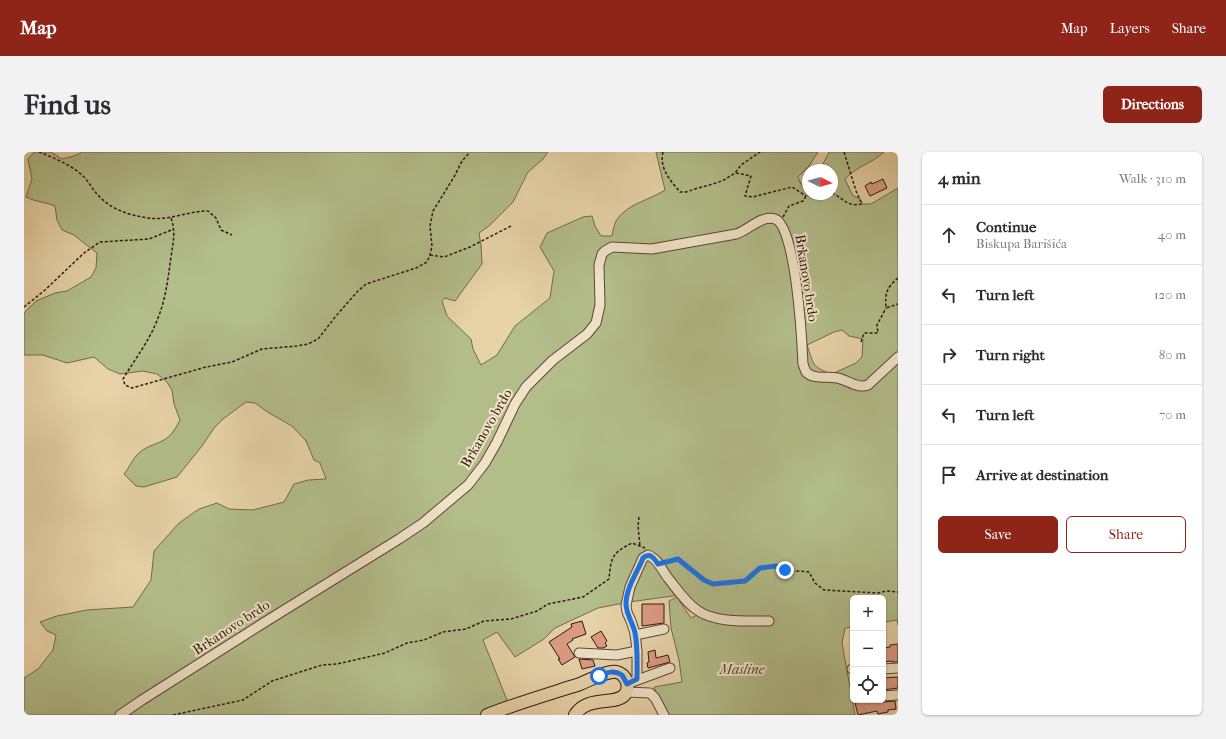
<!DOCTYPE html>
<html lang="en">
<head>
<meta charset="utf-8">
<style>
  :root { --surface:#fff; --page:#f2f2f3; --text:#2b2b33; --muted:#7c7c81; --line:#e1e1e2; --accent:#8f2418 }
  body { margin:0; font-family:"IM FELL French Canon",serif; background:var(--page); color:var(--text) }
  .controls { position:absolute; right:12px; bottom:12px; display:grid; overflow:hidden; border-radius:6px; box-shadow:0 1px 3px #0004 }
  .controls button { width:36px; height:36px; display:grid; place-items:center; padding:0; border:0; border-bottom:1px solid var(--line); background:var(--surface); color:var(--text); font:20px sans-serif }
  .compass { position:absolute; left:778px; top:12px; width:36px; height:36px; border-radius:50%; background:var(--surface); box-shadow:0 1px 3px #0004; rotate:95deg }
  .stop { position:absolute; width:12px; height:12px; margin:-9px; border:3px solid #1a73e8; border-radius:50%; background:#fff }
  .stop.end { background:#1a73e8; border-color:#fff; box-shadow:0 1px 4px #0008 }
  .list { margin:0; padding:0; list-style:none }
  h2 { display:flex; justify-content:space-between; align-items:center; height:52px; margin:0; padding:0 16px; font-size:17px }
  h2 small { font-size:13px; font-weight:400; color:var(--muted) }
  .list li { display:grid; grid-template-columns:26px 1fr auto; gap:12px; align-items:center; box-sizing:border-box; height:60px; padding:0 16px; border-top:1px solid var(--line) }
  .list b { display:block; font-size:15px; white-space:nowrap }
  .list p { margin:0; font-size:13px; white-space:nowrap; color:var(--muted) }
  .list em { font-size:13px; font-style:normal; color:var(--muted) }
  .actions { display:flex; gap:8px; padding:12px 16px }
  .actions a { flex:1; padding:9px 0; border:1px solid var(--accent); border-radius:6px; text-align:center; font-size:14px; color:var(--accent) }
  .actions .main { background:var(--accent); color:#fff }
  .icon { flex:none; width:22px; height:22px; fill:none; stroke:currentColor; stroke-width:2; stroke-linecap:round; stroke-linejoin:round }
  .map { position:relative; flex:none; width:874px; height:563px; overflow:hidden; border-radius:6px }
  header { display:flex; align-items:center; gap:24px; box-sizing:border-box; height:56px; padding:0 20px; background:var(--accent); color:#fff }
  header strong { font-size:19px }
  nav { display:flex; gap:22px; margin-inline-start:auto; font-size:14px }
  .intro { display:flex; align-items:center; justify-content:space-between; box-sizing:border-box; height:96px; padding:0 24px }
  h1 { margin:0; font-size:28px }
  .button { padding:10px 18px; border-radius:6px; background:var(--accent); color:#fff; font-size:14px; font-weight:700 }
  main { display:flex; gap:24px; padding:0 24px }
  aside { flex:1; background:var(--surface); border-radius:6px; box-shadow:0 1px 3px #0004 }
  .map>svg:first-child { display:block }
  .green { fill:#b2bd8a; stroke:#716a4c; fill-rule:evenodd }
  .building { fill:#db9b83; stroke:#30170e }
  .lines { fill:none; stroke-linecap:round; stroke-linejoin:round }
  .minor-casing { stroke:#5e4634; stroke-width:11 }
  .major-casing { stroke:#30170e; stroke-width:14 }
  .path { stroke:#30170e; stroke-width:1.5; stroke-dasharray:3 2; stroke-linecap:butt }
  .minor { stroke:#efe2c6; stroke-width:9 }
  .major { stroke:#e7d3a8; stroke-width:12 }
  .route { stroke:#1a73e8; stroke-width:5 }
  .labels { text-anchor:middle; stroke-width:4; stroke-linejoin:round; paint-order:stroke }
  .street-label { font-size:14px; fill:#30170e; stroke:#efe2c6 }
  .park-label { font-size:14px; font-style:italic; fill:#574933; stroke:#efe2c6 }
</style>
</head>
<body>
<header>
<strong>Map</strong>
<nav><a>Map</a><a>Layers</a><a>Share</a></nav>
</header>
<div class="intro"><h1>Find us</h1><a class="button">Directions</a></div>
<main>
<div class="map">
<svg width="874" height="563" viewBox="0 0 874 563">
  <rect width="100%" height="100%" fill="#e7d3a8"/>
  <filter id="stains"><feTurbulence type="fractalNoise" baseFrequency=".005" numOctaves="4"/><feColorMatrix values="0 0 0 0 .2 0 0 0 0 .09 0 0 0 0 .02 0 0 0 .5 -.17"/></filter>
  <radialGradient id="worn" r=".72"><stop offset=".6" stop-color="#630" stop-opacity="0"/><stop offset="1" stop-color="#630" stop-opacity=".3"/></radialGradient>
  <path class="green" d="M10 0H27L38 7 50 4 58 0H524L519 7 504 20 489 50 465 74 455 81 457 93 458 112 431 149 421 146 418 149 423 164 447 187 449 197 457 213 473 203 491 174 526 146 530 119 516 95 523 81 559 65 568 64 571 74 577 84H588C589 79 590 73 592 69 602 52 626 48 641 38L632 0H794L785 14 774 25 777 32 784 37V42H808V18H796L805 0H860C847 12 833 14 821 27L829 44 835 46 839 52H847L874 36V473L873 468 859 470V446H829V475L821 476 818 491 831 563H640L630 535 658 530 655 508 647 476 645 449 653 445 667 466 673 463 656 443 605 450 574 456 531 476 520 487 491 505 473 480 459 488 487 558 474 563H0V526L14 517 29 498 32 483 23 479 16 470 33 464 63 458 109 455 127 428 130 399 155 371 175 357 193 351 205 357 229 358 260 350 270 332 284 328 302 327 296 311 290 308 282 289 268 274 245 261 231 251 222 250 199 267 190 276 178 294 153 325 120 335 112 334 100 322C105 316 109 306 115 301 121 295 130 293 138 289 147 285 152 276 156 268L150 252 148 238 143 230 133 222 119 219 96 222 84 217 70 205 43 211 19 203H0V161L12 149 31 141 43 139 67 125 72 116 73 101 50 83 38 78 33 68 31 54C22 50 11 50 2 45L8 27 4 7ZM818 178 825 184 839 187 838 205 832 211 808 222C787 215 790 212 783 193L810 180Z"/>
  <g class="building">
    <polygon points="859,27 863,36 846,44 841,34 847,30 848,32"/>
    <polygon points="618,452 640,452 640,471 618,474"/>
    <polygon points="558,469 562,482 548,487 549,488 543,492 551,505 538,513 534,507 536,507 525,490 548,475 547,472"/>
    <polygon points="577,479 583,489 581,491 583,494 579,496 574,496 567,485"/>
    <polygon points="874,492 874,510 868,510 868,509 859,510 859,496 866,495 866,493"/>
    <polygon points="631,498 632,506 644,503 646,510 624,516 623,511 625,510 624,500"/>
    <polygon points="555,507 569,508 571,514 558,517"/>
    <polygon points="874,525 874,536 859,538 859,526"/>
    <polygon points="848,548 855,548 859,550 871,549 872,557 864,558 864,560 854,562 853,559 834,563 831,551"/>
  </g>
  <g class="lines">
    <defs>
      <g id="minor">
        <polyline points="611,483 640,477"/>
        <path d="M613 499 611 481 607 469 603 460 602 453 606 435 619 406 624 403C634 407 638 418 644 426 653 437 661 450 673 458 690 471 724 469 745 469"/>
        <polyline points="555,501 593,503 613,499 613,527"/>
        <polyline points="828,517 829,517"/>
        <polyline points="859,517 874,516"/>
        <polyline points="608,530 646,516"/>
        <polyline points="602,540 626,541 631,546 640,563"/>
        <polyline points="859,544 874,543"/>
        <path d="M96 563 118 548 241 470 375 387 399 371 444 333 461 311 473 290 491 252 502 235 529 208 563 182 572 171 576 153 575 113 578 102 581 99 588 95 628 97 712 82C725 78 737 63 751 67 772 74 778 189 779 212L782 220C790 228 803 224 813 226 824 228 833 237 844 233L874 205"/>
      </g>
      <path id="major" d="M463 563C494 551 525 542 556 532 566 528 578 521 588 520 599 518 607 531 602 541 594 555 564 542 551 563"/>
    </defs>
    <use href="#minor" class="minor-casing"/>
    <use href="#major" class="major-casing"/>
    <g class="path">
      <path d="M15 0C30 6 48 13 60 25 65 30 68 37 73 42 86 57 104 63 124 66 145 69 164 59 184 59L192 66 197 78 208 83"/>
      <path d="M639 0C635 16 646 28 656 40H662L674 36 689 32 700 28 711 21 717 13 736 0"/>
      <polyline points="712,21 727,24 721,44 729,45 768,35 782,44"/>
      <path d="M808 41C821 47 822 55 838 52L832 39 820 0"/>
      <polyline points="759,65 765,54 779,49 782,44 788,42"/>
      <path d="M147 66C152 81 149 90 147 105 144 126 142 146 134 166 126 188 111 207 99 227L101 233 108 236 182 215 208 210 238 197 273 194 284 192 294 187 312 164 334 139 342 132 392 116 403 110 406 103 408 94 406 74 409 59 430 25 438 9 446 0"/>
      <polyline points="406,103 420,105 446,95 487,74"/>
      <path d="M874 126C862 136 861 142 862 156L874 152"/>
      <polyline points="0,155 21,138 60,101 76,90 125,87 150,77"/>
      <polyline points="837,190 840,181 854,181 853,173 862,156"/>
      <polyline points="615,365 614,374 616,394"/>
      <polyline points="642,410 654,407 680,428 689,432 721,429 736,416 752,414 761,418 785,420 791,431 800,438 854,441 862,439 874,440"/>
      <path d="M149 563 219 548 248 529 298 513 313 512 361 501 383 491 400 488 419 480 442 477 460 469 487 467 513 459 524 452 559 445 585 427C587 405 588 401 608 391L621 396"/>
    </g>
    <use href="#minor" class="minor"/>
    <use href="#major" class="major"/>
  </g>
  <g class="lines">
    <path class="route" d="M575 524C584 520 590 518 598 523L603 532 613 527C613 512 614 496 611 481 609 471 602 462 602 452 602 436 613 421 619 406 626 400 630 406 634 412L654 407 680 428 689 432 721 429 736 416 752 414 761 418"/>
  </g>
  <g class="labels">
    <g class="street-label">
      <text transform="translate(783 126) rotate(81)" y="5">Brkanovo brdo</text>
      <text transform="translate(462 276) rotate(-60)" y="5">Brkanovo brdo</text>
      <text transform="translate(207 475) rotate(-33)" y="5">Brkanovo brdo</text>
    </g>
    <g class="park-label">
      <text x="718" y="522">Masline</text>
    </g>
  </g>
  <rect width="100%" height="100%" filter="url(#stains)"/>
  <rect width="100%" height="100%" fill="url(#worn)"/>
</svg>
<div class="controls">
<button>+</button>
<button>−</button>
<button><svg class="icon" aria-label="locate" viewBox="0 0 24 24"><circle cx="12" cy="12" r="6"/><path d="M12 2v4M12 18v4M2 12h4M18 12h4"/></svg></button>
</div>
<svg class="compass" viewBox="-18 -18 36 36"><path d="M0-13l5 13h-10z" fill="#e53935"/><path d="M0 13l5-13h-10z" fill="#7c7c81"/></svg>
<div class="stop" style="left:575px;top:524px"></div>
<div class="stop end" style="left:761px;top:418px"></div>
</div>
<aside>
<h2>4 min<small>Walk · 310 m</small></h2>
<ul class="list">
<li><svg class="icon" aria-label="ahead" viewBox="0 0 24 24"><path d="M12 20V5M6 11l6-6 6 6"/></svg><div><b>Continue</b><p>Biskupa Barišića</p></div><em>40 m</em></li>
<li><svg class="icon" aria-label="left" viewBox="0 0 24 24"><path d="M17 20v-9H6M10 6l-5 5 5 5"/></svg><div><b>Turn left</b></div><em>120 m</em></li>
<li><svg class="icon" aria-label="right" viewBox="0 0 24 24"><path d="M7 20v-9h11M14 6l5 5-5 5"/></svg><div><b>Turn right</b></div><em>80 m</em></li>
<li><svg class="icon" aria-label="left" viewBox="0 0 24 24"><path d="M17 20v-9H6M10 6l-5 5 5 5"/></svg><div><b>Turn left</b></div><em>70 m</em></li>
<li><svg class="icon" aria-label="arrive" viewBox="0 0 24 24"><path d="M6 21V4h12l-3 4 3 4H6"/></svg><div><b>Arrive at destination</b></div></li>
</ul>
<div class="actions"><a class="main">Save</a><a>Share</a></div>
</aside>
</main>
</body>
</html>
